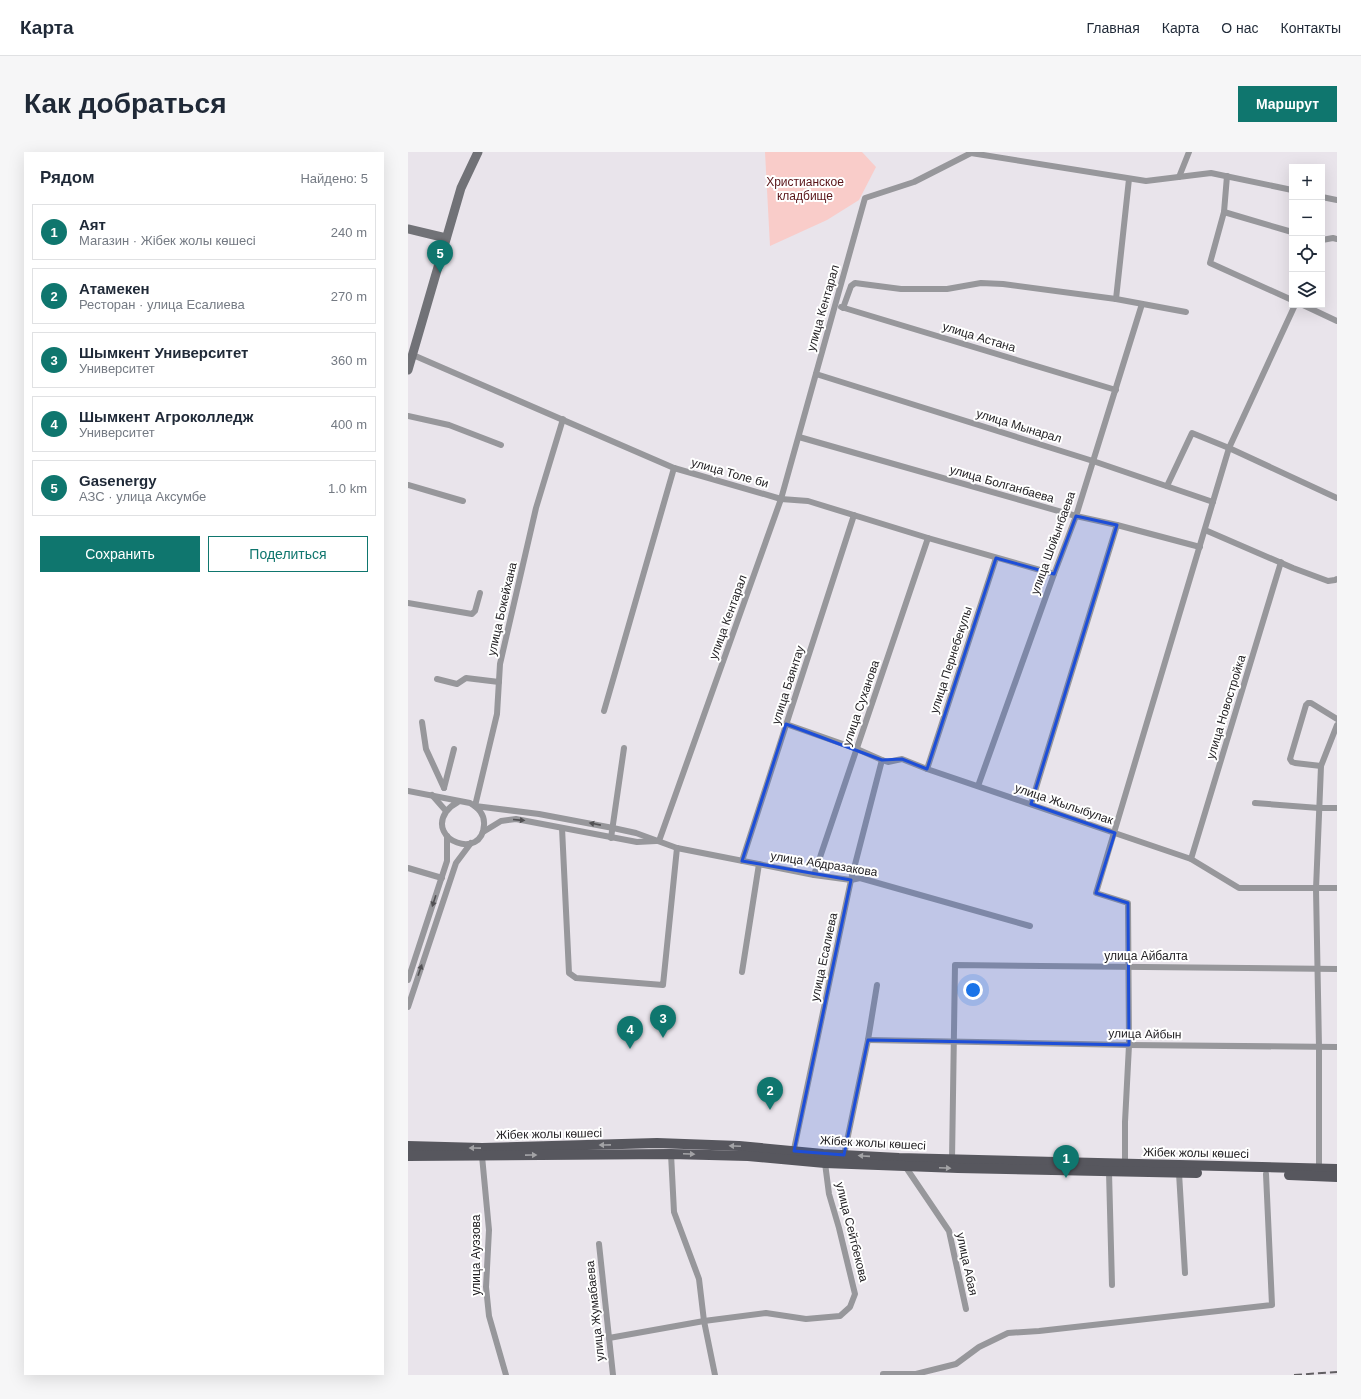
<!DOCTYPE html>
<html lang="ru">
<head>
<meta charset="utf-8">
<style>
  :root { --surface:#fff; --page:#f6f6f7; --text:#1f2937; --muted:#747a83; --line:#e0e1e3; --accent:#0f766e }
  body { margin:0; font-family:Helvetica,sans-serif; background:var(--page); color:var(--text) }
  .controls { position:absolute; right:12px; top:12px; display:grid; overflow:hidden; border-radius:0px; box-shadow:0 4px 16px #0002 }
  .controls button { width:36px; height:36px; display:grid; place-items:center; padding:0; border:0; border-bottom:1px solid var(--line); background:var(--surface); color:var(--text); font:20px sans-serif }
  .you { position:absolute; left:565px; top:838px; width:14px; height:14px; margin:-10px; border:3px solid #fff; border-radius:50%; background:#1a73e8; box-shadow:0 0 0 6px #1a73e833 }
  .badge { display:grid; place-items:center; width:26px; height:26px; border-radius:50%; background:var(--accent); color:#fff; font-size:13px; font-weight:700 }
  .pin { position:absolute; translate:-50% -33px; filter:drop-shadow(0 1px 2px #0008) }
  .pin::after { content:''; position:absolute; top:21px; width:14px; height:12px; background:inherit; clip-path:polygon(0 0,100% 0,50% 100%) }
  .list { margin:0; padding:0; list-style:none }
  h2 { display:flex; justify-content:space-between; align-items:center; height:52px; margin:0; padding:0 16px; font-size:17px }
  h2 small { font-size:13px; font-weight:400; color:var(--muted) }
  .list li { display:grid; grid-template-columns:26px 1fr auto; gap:12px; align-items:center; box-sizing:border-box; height:56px; margin:0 8px 8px; padding:0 8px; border:1px solid var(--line); border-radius:0px }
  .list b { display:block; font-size:15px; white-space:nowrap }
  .list p { margin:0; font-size:13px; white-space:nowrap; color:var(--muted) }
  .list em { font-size:13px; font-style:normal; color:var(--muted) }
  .actions { display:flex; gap:8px; padding:12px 16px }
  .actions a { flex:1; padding:9px 0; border:1px solid var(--accent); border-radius:0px; text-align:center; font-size:14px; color:var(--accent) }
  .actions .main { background:var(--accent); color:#fff }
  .icon { flex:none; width:22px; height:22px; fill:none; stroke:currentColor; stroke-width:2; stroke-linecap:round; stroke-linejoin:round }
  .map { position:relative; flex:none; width:929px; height:1223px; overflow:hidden; border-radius:0px }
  header { display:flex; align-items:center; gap:24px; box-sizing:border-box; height:56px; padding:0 20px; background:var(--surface); border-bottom:1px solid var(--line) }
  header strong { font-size:19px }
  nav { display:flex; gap:22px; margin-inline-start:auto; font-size:14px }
  .intro { display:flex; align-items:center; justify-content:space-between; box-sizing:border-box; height:96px; padding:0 24px }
  h1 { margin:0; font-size:28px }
  .button { padding:10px 18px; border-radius:0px; background:var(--accent); color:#fff; font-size:14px; font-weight:700 }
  main { display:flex; gap:24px; padding:0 24px }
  aside { flex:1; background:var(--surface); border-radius:0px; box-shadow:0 4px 16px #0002 }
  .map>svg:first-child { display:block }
  .green { fill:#f9ccc9 }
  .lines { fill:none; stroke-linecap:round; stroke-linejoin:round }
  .minor { stroke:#97979b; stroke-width:6 }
  .secondary { stroke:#717277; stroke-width:9 }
  .primary { stroke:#57575e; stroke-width:10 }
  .rail { stroke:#615e62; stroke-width:2; stroke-dasharray:8 4; stroke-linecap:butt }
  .oneway { fill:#525154 }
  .oneway2 { fill:#a3a3a6 }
  .marked { fill:#1d4ed8; fill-opacity:0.2; stroke:#1d4ed8; stroke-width:3; stroke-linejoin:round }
  .labels { text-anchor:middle; stroke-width:4; stroke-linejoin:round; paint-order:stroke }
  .park-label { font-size:12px; fill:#591418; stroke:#fff }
  .street-label { font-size:12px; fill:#242225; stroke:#fff }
</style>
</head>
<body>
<header>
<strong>Карта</strong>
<nav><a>Главная</a><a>Карта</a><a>О нас</a><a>Контакты</a></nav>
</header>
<div class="intro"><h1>Как добраться</h1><a class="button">Маршрут</a></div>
<main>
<aside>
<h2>Рядом<small>Найдено: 5</small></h2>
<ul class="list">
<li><span class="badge">1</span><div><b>Аят</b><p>Магазин · Жібек жолы көшесі</p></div><em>240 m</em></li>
<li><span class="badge">2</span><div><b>Атамекен</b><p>Ресторан · улица Есалиева</p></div><em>270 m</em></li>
<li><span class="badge">3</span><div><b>Шымкент Университет</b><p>Университет</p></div><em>360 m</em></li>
<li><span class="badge">4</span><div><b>Шымкент Агроколледж</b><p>Университет</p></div><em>400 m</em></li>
<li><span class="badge">5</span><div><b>Gasenergy</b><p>АЗС · улица Аксумбе</p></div><em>1.0 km</em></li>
</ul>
<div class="actions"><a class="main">Сохранить</a><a>Поделиться</a></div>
</aside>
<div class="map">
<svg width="929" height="1223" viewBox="0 0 929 1223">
  <rect width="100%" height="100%" fill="#e9e4eb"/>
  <polygon class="green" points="357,0 454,0 468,15 451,48 419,68 362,94"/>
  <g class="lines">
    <g class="minor">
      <polyline points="819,24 816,60 802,111 884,148"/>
      <polyline points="771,25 781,0"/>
      <polyline points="914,45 929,48"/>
      <polyline points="816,60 884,80"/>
      <polyline points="914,88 925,86 929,87"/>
      <polyline points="708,147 721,27"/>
      <polyline points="895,153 929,169"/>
      <polyline points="433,155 708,238"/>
      <polyline points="435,156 443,134 447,131 493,137 539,137 573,131 595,132 708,147 778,160"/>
      <polyline points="5,203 266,316 373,347 400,349 520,386 646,422"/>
      <polyline points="408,222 685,309 805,350"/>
      <polyline points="0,264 41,273 93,293"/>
      <polyline points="155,267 128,356 92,512 89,562 67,654 131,662 205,676 228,681 269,696 406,723 443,728 452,726 622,774"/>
      <polyline points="391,285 668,364 709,373 792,395"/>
      <polyline points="0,333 55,349"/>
      <polyline points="759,334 784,281 821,296 929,346"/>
      <polyline points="797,378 885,416 920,429 927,428 929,427"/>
      <polyline points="0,451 64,462 67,459 72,441"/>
      <polyline points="29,527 49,532 58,526 91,530"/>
      <polyline points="196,559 266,316"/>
      <polyline points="14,570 18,597 36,636"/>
      <polyline points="378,572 449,597 474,608 480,610 494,607 519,617 783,707 831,736 929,736"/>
      <polyline points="913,614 887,611 884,610 882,607 898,553 900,551 903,551 929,567"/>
      <polyline points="519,617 588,406"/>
      <polyline points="570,634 646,422 668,364 734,152"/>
      <polyline points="36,636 46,597"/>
      <path d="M0 639 62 651C70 656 77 662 76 673 74 709 19 688 38 660 41 656 46 652 50 650"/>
      <polyline points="24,643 38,659"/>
      <polyline points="847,651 911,656 929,656"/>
      <polyline points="623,652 709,373"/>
      <polyline points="154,676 161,821 168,826 255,833 269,696"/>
      <polyline points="75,680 93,669 108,667 229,690 248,689"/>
      <polyline points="203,686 216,596"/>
      <polyline points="251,689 373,347 457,46 506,30 563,1 738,29 803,21 884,38"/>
      <polyline points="783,707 873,410"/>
      <polyline points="334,709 446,363"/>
      <polyline points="0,716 34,726"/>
      <polyline points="406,723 520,386"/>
      <polyline points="334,820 351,712"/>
      <polyline points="0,828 39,709 39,684"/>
      <polyline points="0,855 48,711 63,691"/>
      <polyline points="460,888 721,893 929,895"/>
      <polyline points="263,1002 266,1060 291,1127 296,1169 307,1223"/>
      <polyline points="385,1002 443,728 474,608"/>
      <polyline points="436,1003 460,888 469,833"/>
      <polyline points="74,1004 81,1078 78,1135 81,1164 98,1223"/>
      <polyline points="544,1008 547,813 929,817"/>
      <polyline points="717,1013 717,970 721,893 720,751 688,741 821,296 887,153"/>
      <polyline points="497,1014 541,1079 558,1157"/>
      <polyline points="911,1019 911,895 908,737 913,614 929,573"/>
      <polyline points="701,1020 704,1133"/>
      <polyline points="771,1021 777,1121"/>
      <polyline points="191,1092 205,1223"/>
      <polyline points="201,1186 296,1169 358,1161 398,1167 432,1164 442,1155 447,1142 431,1076 421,1042 417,1011"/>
      <polyline points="475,1222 508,1222 548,1212 571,1195 600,1181 631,1179 864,1153 858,1022"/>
    </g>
    <g class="secondary">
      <polyline points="0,77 38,86"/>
      <polyline points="0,218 53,36 70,0"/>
    </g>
    <g class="primary">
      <polyline points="0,994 74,996 249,991 331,994 415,1002 491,1006 929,1017"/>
      <polyline points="0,1004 263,1002 340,1004 417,1011 550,1016 789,1021"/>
      <polyline points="881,1023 929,1025"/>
    </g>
    <polyline class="rail" points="886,1223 929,1220"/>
  </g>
  <defs><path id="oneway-solid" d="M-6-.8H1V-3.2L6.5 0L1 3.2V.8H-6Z"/></defs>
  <g class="oneway">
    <use href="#oneway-solid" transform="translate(111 668) rotate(5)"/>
    <use href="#oneway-solid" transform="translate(187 672) rotate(-169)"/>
    <use href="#oneway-solid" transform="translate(26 749) rotate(108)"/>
    <use href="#oneway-solid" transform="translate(12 818) rotate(-71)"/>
  </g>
  <g class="oneway2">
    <use href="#oneway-solid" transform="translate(197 993) rotate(179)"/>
    <use href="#oneway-solid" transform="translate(327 994) rotate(-178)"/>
    <use href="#oneway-solid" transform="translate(67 996) rotate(-179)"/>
    <use href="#oneway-solid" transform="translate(281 1002) rotate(2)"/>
    <use href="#oneway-solid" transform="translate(123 1003) rotate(-1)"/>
    <use href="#oneway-solid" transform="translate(456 1004) rotate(-176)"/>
    <use href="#oneway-solid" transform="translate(537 1016) rotate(3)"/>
  </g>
  <path class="marked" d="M668 364 709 373 623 652 707 681 688 741 720 751 721 893 460 888 436 1003 386 999 443 728 334 709 378 572 474 608 494 607 519 617 588 406 646 422Z"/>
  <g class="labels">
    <g class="park-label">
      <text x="397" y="34">Христианское<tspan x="397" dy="14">кладбище</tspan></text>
    </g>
    <g class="street-label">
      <text transform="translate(415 156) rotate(-74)" y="4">улица Кентарал</text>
      <text transform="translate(571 185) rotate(17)" y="4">улица Астана</text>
      <text transform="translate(611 274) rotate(17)" y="4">улица Мынарал</text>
      <text transform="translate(322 321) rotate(16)" y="4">улица Толе би</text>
      <text transform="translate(594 332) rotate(16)" y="4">улица Болганбаева</text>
      <text transform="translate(645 391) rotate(-70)" y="4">улица Шойынбаева</text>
      <text transform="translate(94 457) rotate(-77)" y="4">улица Бокейхана</text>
      <text transform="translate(320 465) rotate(-70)" y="4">улица Кентарал</text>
      <text transform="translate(543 508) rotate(-72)" y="4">улица Пернебекулы</text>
      <text transform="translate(380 533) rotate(-72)" y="4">улица Баянтау</text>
      <text transform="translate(453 551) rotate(-71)" y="4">улица Суханова</text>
      <text transform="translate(818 555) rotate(-73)" y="4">улица Новостройка</text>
      <text transform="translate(656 652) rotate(19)" y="4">улица Жылыбулак</text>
      <text transform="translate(416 712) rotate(9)" y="4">улица Абдразакова</text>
      <text x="738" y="808">улица Айбалта</text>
      <text transform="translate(416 805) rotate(-78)" y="4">улица Есалиева</text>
      <text transform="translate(737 882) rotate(1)" y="4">улица Айбын</text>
      <text transform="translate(141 982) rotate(-1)" y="4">Жібек жолы көшесі</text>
      <text transform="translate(465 991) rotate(3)" y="4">Жібек жолы көшесі</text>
      <text transform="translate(788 1001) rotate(1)" y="4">Жібек жолы көшесі</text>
      <text transform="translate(444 1080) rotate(76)" y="4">улица Сейтбекова</text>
      <text transform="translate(68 1103) rotate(-90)" y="4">улица Ауэзова</text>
      <text transform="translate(559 1112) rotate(78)" y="4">улица Абая</text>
      <text transform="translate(187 1159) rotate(-96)" y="4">улица Жумабаева</text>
    </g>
  </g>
</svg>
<div class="controls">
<button>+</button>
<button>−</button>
<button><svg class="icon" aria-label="locate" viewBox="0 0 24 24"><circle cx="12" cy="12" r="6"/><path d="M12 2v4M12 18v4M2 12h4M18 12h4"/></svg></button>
<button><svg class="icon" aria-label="layers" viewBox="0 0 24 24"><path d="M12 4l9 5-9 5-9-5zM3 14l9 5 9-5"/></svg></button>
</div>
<div class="you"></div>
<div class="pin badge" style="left:658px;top:1026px">1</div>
<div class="pin badge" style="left:362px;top:958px">2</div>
<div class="pin badge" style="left:255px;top:886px">3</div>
<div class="pin badge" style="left:222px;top:897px">4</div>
<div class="pin badge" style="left:32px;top:121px">5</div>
</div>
</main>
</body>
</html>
